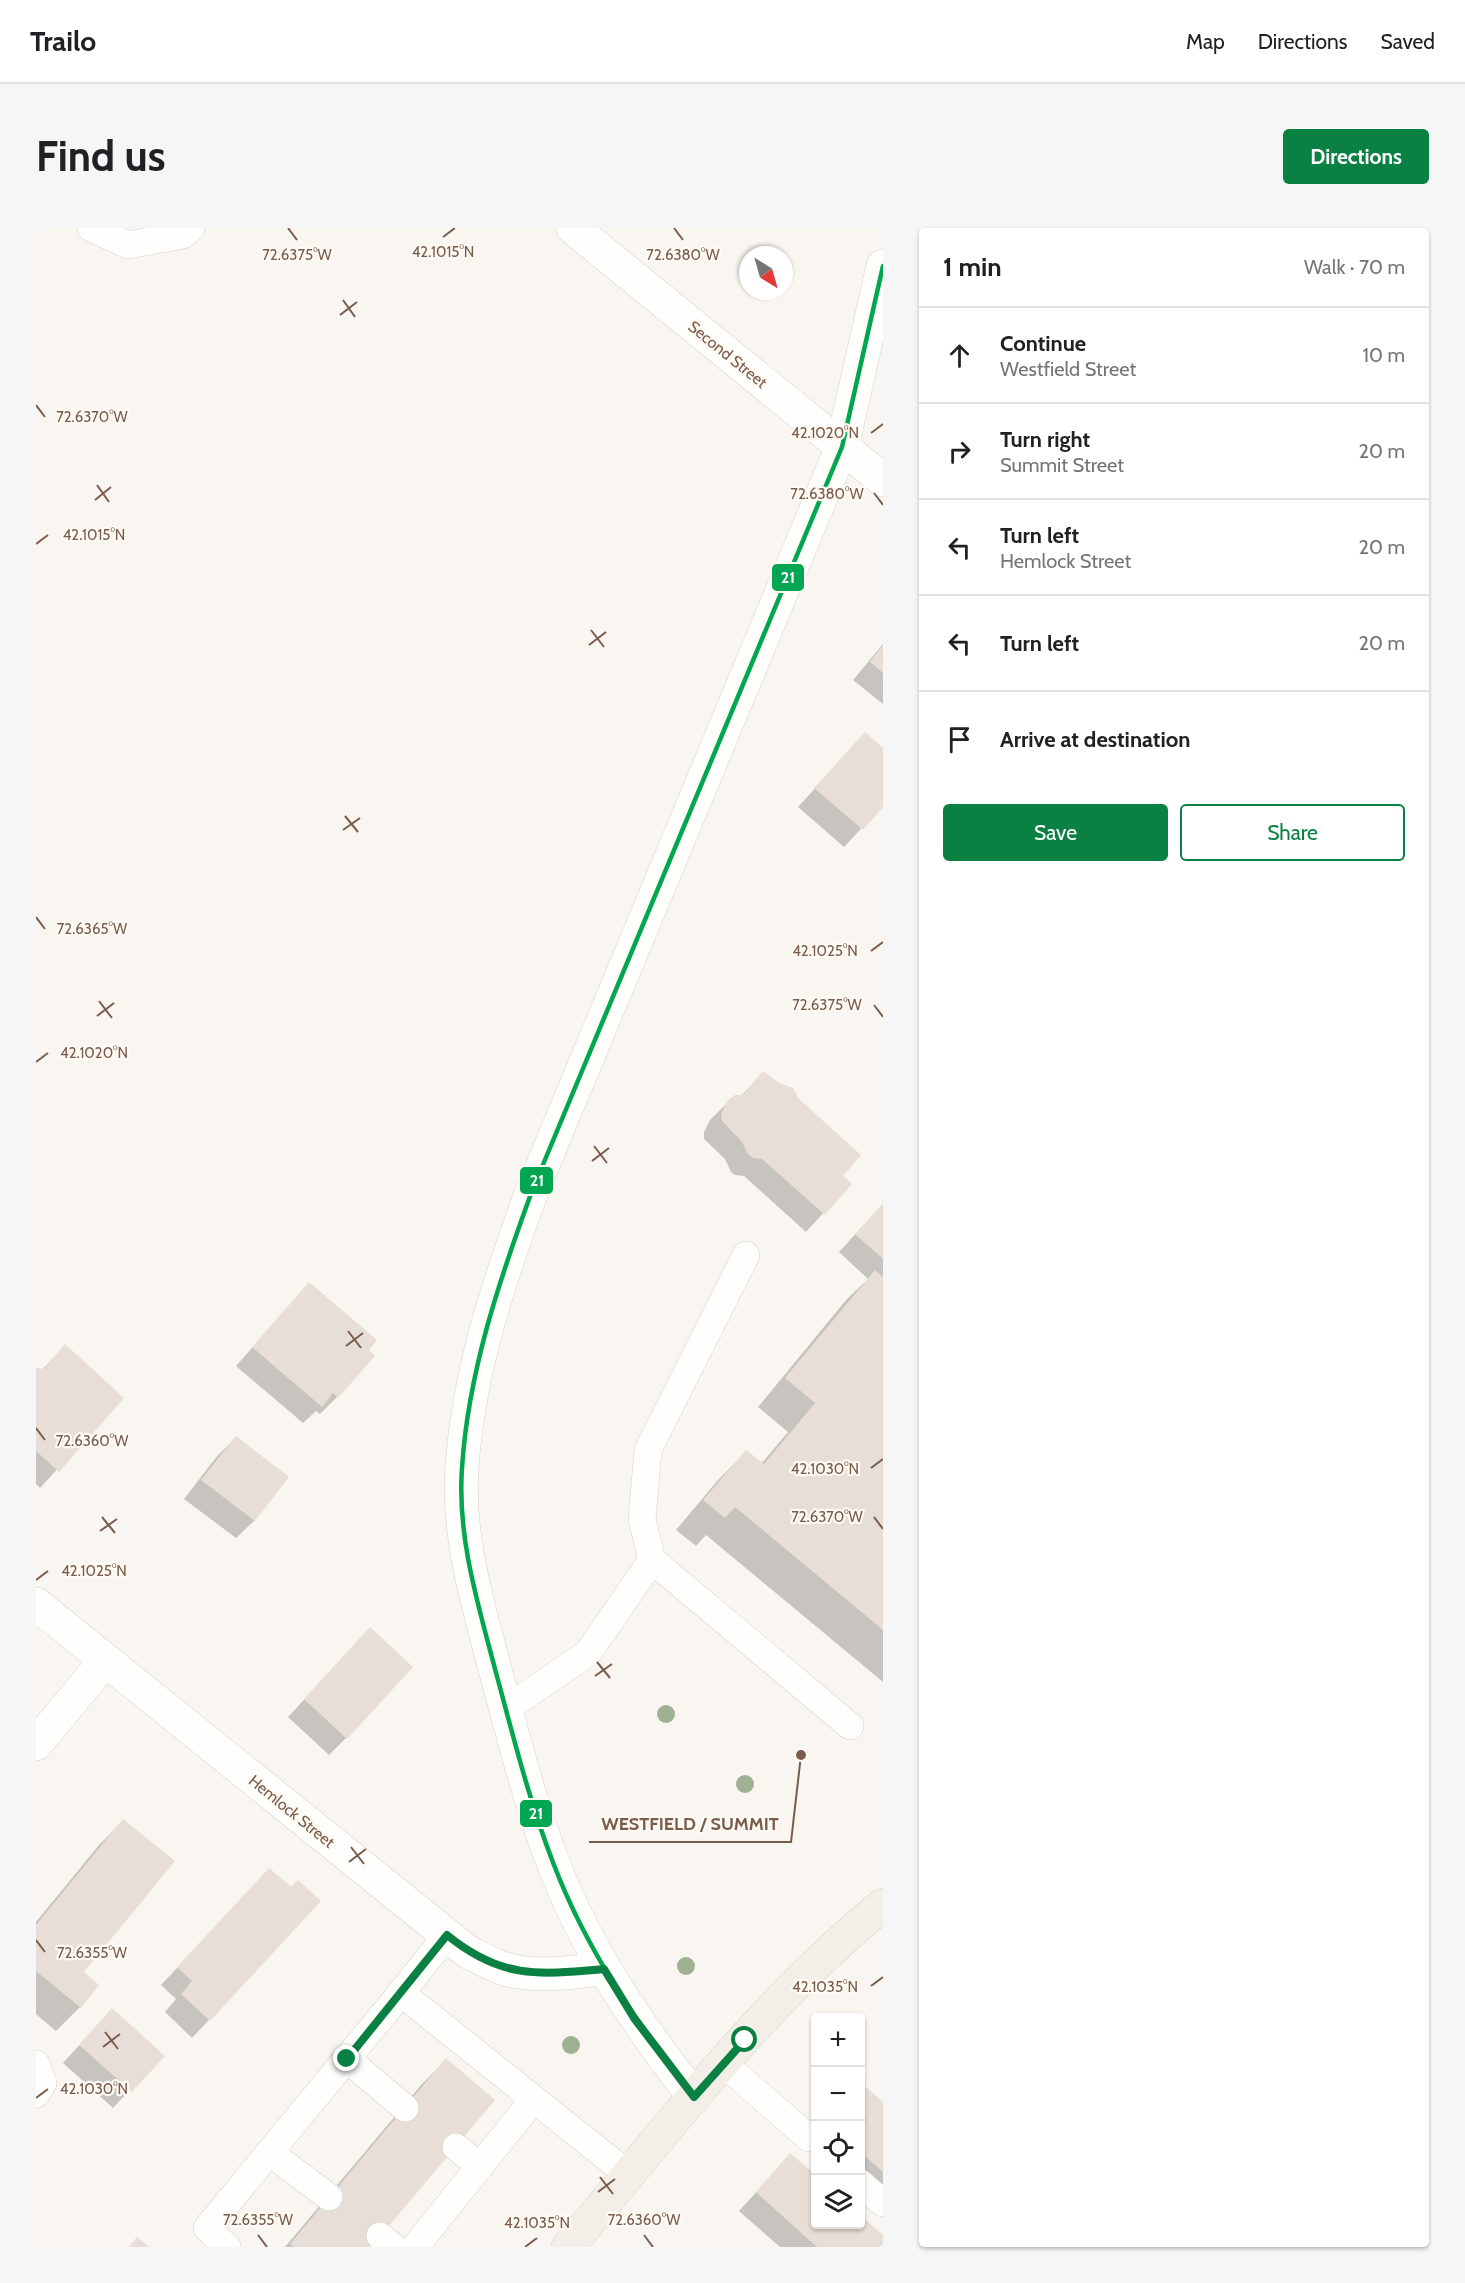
<!DOCTYPE html>
<html lang="en">
<head>
<meta charset="utf-8">
<style>
  :root { --surface:#fff; --page:#f6f6f6; --text:#202124; --muted:#757577; --line:#e0e0e0; --accent:#0b8043 }
  body { margin:0; font-family:Cabin,sans-serif; background:var(--page); color:var(--text) }
  .controls { position:absolute; right:18px; bottom:18px; display:grid; overflow:hidden; border-radius:6px; box-shadow:0 2px 4px #0004 }
  .controls button { width:54px; height:54px; display:grid; place-items:center; padding:0; border:0; border-bottom:2px solid var(--line); background:var(--surface); color:var(--text); font:30px sans-serif }
  .compass { position:absolute; left:703px; top:18px; width:54px; height:54px; border-radius:50%; background:var(--surface); box-shadow:0 2px 4px #0004; rotate:143deg }
  .stop { position:absolute; width:18px; height:18px; margin:-14px; border:4px solid #0b8043; border-radius:50%; background:#fff }
  .stop.end { background:#0b8043; border-color:#fff; box-shadow:0 2px 6px #0008 }
  .list { margin:0; padding:0; list-style:none }
  h2 { display:flex; justify-content:space-between; align-items:center; height:78px; margin:0; padding:0 24px; font-size:26px }
  h2 small { font-size:20px; font-weight:400; color:var(--muted) }
  .list li { display:grid; grid-template-columns:39px 1fr auto; gap:18px; align-items:center; box-sizing:border-box; height:96px; padding:0 24px; border-top:2px solid var(--line) }
  .list b { display:block; font-size:22px; white-space:nowrap }
  .list p { margin:0; font-size:20px; white-space:nowrap; color:var(--muted) }
  .list em { font-size:20px; font-style:normal; color:var(--muted) }
  .actions { display:flex; gap:12px; padding:18px 24px }
  .actions a { flex:1; padding:14px 0; border:2px solid var(--accent); border-radius:6px; text-align:center; font-size:21px; color:var(--accent) }
  .actions .main { background:var(--accent); color:#fff }
  .icon { flex:none; width:33px; height:33px; fill:none; stroke:currentColor; stroke-width:2; stroke-linecap:round; stroke-linejoin:round }
  .map { position:relative; flex:none; width:847px; height:2019px; overflow:hidden; border-radius:6px }
  header { display:flex; align-items:center; gap:36px; box-sizing:border-box; height:84px; padding:0 30px; background:var(--surface); border-bottom:2px solid var(--line) }
  header strong { font-size:28px }
  nav { display:flex; gap:33px; margin-inline-start:auto; font-size:21px }
  .intro { display:flex; align-items:center; justify-content:space-between; box-sizing:border-box; height:144px; padding:0 36px }
  h1 { margin:0; font-size:42px }
  .button { padding:15px 27px; border-radius:6px; background:var(--accent); color:#fff; font-size:21px; font-weight:700 }
  main { display:flex; gap:36px; padding:0 36px }
  aside { flex:1; background:var(--surface); border-radius:6px; box-shadow:0 2px 4px #0004 }
  .map>svg:first-child { display:block }
  .shadow { fill:#0003 }
  .building { fill:#e6ded7 }
  .lines { fill:none; stroke-linecap:round; stroke-linejoin:round }
  .service-casing { stroke:#d7d1cb; stroke-width:28 }
  .minor-casing { stroke:#d7d1cb; stroke-width:34 }
  .secondary-casing { stroke:#d9d2cb; stroke-width:34 }
  .primary-casing { stroke:#dad1cc; stroke-width:34 }
  .service { stroke:#fefefd; stroke-width:27 }
  .minor { stroke:#fefefd; stroke-width:33 }
  .secondary { stroke:#fefefd; stroke-width:33 }
  .primary { stroke:#f3eee8; stroke-width:33 }
  .bus-1-casing { stroke:#fffaf3; stroke-width:9 }
  .bus-1 { stroke:#00a651; stroke-width:4.5 }
  .tree { fill:#9eb190 }
  .route { stroke:#0b8043; stroke-width:8 }
  .ticks { fill:none; stroke:#7a5c4d; stroke-width:2 }
  .labels { text-anchor:middle; stroke-width:4.5; stroke-linejoin:round; paint-order:stroke }
  .street-label { font-size:16px; fill:#7a5c4d; stroke:#fffaf3 }
  .ticks-label { font-size:15px; text-anchor:middle; fill:#7a5c4d; stroke:#fffaf3; stroke-width:4.5; stroke-linejoin:round; paint-order:stroke }
  .leader { fill:none; stroke:#7a5c4d; stroke-width:2 }
  .callout-dot { fill:#7a5c4d; stroke:#fffaf3; stroke-width:2 }
  .callout-label { font-size:18px; text-anchor:middle; font-weight:bold; fill:#7a5c4d; stroke:#fffaf3; stroke-width:4.5; stroke-linejoin:round; paint-order:stroke }
  .line-badge { stroke:#fffaf3; stroke-width:2 }
  .badge-label { font-size:16px; text-anchor:middle; font-weight:bold; fill:#fff }
</style>
</head>
<body>
<header>
<strong>Trailo</strong>
<nav><a>Map</a><a>Directions</a><a>Saved</a></nav>
</header>
<div class="intro"><h1>Find us</h1><a class="button">Directions</a></div>
<main>
<div class="map">
<svg width="847" height="2019" viewBox="0 0 847 2019">
  <rect width="100%" height="100%" fill="#f9f5f0"/>
  <g class="shadow">
    <polygon points="847,416 847,476 817,452"/>
    <polygon points="829,506 847,522 847,577 808,619 762,579"/>
    <polygon points="727,845 805,948 814,956 770,1004 708,948 699,947 695,944 689,931 668,911 668,904 674,892 692,874 705,868"/>
    <polygon points="847,976 847,1454 670,1307 660,1318 640,1302 682,1252 710,1224 725,1236 752,1204 722,1179 810,1072 832,1051 803,1024"/>
    <polygon points="273,1056 301,1169 284,1186 280,1183 267,1195 200,1138"/>
    <polygon points="29,1118 86,1170 4,1260 0,1256 0,1141 6,1142"/>
    <polygon points="200,1210 251,1249 218,1293 200,1310 148,1271 182,1227"/>
    <polygon points="317,1419 310,1510 293,1527 252,1489"/>
    <polygon points="87,1593 46,1745 44,1779 20,1803 0,1786 0,1694 63,1617"/>
    <polygon points="216,1660 173,1792 156,1810 129,1784 140,1771 125,1757"/>
    <polygon points="59,1800 126,1828 77,1880 27,1835"/>
    <polygon points="410,1832 333,2019 249,2019 386,1856"/>
    <polygon points="824,1856 847,1876 847,1989 824,1969"/>
    <polygon points="780,1898 780,1928 764,1915"/>
    <polygon points="754,1927 780,1996 847,2009 847,2019 744,2019 703,1983"/>
  </g>
  <g class="building">
    <polygon points="847,417 847,445 834,434"/>
    <polygon points="829,504 847,520 847,579 827,602 778,560"/>
    <polygon points="727,843 743,855 757,860 763,871 825,927 807,948 816,956 789,987 726,931 717,930 712,926 706,914 686,893 685,886 691,873 699,867 707,867"/>
    <polygon points="847,976 847,1031 819,1006"/>
    <polygon points="839,1042 847,1049 847,1402 699,1279 689,1290 667,1272 710,1222 728,1236 779,1175 749,1150"/>
    <polygon points="273,1054 341,1112 333,1122 339,1128 302,1170 297,1165 286,1179 216,1119"/>
    <polygon points="29,1116 88,1170 23,1244 0,1223 0,1140 8,1141"/>
    <polygon points="200,1208 253,1249 219,1293 165,1252"/>
    <polygon points="334,1399 377,1439 311,1511 268,1471"/>
    <polygon points="87,1591 139,1633 48,1744 63,1757 45,1780 0,1743 0,1697"/>
    <polygon points="233,1640 255,1659 262,1652 285,1673 174,1793 145,1766 156,1753 141,1739"/>
    <polygon points="76,1780 129,1828 96,1864 43,1817"/>
    <polygon points="410,1830 459,1872 335,2019 258,2019 254,2016"/>
    <polygon points="824,1854 847,1874 847,1944 824,1924"/>
    <polygon points="754,1925 780,1947 780,1996 824,1996 824,1987 847,2007 847,2019 781,2019 720,1964"/>
    <polygon points="101,2009 113,2019 93,2019"/>
  </g>
  <g class="lines">
    <defs>
      <g id="service">
        <polyline points="55,0 92,17 147,7 155,0"/>
        <polyline points="616,1332 606,1291 612,1222 710,1027"/>
        <polyline points="470,1481 552,1425 616,1332 814,1498"/>
        <polyline points="365,1765 593,1947"/>
        <polyline points="311,1831 369,1880"/>
        <polyline points="687,1835 773,1910"/>
        <polyline points="0,1836 7,1855 0,1866"/>
        <polyline points="420,1919 444,1939"/>
        <polyline points="233,1924 293,1969"/>
        <polyline points="824,1955 847,1975"/>
        <polyline points="344,2008 357,2019"/>
        <polyline points="191,2019 171,2000 365,1765 411,1707"/>
        <polyline points="379,2019 497,1872"/>
      </g>
      <g id="minor">
        <path d="M0 1376 432 1724C443 1729 454 1736 466 1740 499 1751 534 1744 568 1741"/>
        <polyline points="0,1516 69,1433"/>
        <path d="M658 1869C602 1797 551 1723 518 1637 493 1573 477 1507 459 1441 442 1376 421 1309 426 1240 432 1145 463 1053 496 963L806 219 847 38"/>
      </g>
      <polyline id="secondary" points="537,0 847,252"/>
      <path id="primary" d="M532 2019C632 1901 727 1774 847 1677"/>
    </defs>
    <use href="#service" class="service-casing"/>
    <use href="#minor" class="minor-casing"/>
    <use href="#secondary" class="secondary-casing"/>
    <use href="#primary" class="primary-casing"/>
    <use href="#service" class="service"/>
    <use href="#minor" class="minor"/>
    <use href="#secondary" class="secondary"/>
    <use href="#primary" class="primary"/>
    <defs>
      <path id="bus-1" d="M658 1869C602 1797 551 1723 518 1637 493 1573 477 1507 459 1441 442 1376 421 1309 426 1240 432 1145 463 1053 496 963L806 219 847 38"/>
    </defs>
    <use href="#bus-1" class="bus-1-casing"/>
    <use href="#bus-1" class="bus-1"/>
  </g>
  <g class="tree">
    <circle cx="630" cy="1486" r="9"/>
    <circle cx="709" cy="1556" r="9"/>
    <circle cx="650" cy="1738" r="9"/>
    <circle cx="535" cy="1817" r="9"/>
  </g>
  <g class="lines">
    <path class="route" d="M311 1831 411 1707C465 1751 502 1747 568 1741L598 1790 658 1869 709 1812"/>
  </g>
  <path class="ticks" d="M252 0 261 12M638 0 647 12M407 9 419 0M307 72 319 89M304 87 321 74M0 177 9 189M835 205 847 196M61 257 73 274M838 265 847 277M59 272 75 259M0 316 12 307M555 402 568 419M553 417 570 404M309 588 322 604M307 602 324 590M0 689 9 701M835 723 847 714M63 773 76 790M838 777 847 789M61 788 78 775M0 834 12 825M558 918 571 935M556 933 573 920M312 1103 325 1120M310 1118 327 1105M0 1200 9 1212M835 1240 847 1231M66 1289 79 1305M838 1289 847 1301M64 1303 81 1291M0 1352 12 1343M561 1434 574 1450M559 1448 576 1436M315 1619 328 1636M313 1634 330 1621M0 1712 9 1724M835 1758 847 1749M69 1804 82 1821M67 1819 84 1806M0 1870 12 1861M564 1949 577 1966M562 1964 579 1951M222 2007 231 2019M608 2007 617 2019M489 2019 501 2010"/>
  <g class="labels">
    <g class="street-label">
      <text transform="translate(692 126) rotate(39)" y="6">Second Street</text>
      <text transform="translate(256 1583) rotate(39)" y="6">Hemlock Street</text>
    </g>
  </g>
  <g class="ticks-label">
    <text x="407" y="29">42.1015°N</text>
    <text x="261" y="32">72.6375°W</text>
    <text x="647" y="32">72.6380°W</text>
    <text x="56" y="194">72.6370°W</text>
    <text x="789" y="210">42.1020°N</text>
    <text x="791" y="271">72.6380°W</text>
    <text x="58" y="312">42.1015°N</text>
    <text x="56" y="706">72.6365°W</text>
    <text x="789" y="728">42.1025°N</text>
    <text x="791" y="782">72.6375°W</text>
    <text x="58" y="830">42.1020°N</text>
    <text x="56" y="1218">72.6360°W</text>
    <text x="789" y="1246">42.1030°N</text>
    <text x="791" y="1294">72.6370°W</text>
    <text x="58" y="1348">42.1025°N</text>
    <text x="56" y="1730">72.6355°W</text>
    <text x="789" y="1764">42.1035°N</text>
    <text x="58" y="1866">42.1030°N</text>
    <text x="222" y="1997">72.6355°W</text>
    <text x="608" y="1997">72.6360°W</text>
    <text x="501" y="2000">42.1035°N</text>
  </g>
  <path class="leader" d="M765 1527L755 1614H553"/>
  <circle class="callout-dot" cx="765" cy="1527" r="6"/>
  <g class="callout-label">
    <text x="654" y="1602">WESTFIELD / SUMMIT</text>
  </g>
  <g class="line-badge">
    <rect x="735" y="335" width="34" height="29" rx="6" fill="#00a651"/>
    <rect x="483" y="938" width="35" height="29" rx="6" fill="#00a651"/>
    <rect x="483" y="1571" width="34" height="29" rx="6" fill="#00a651"/>
  </g>
  <g class="badge-label">
    <text x="752" y="355">21</text>
    <text x="501" y="958">21</text>
    <text x="500" y="1591">21</text>
  </g>
</svg>
<div class="controls">
<button>+</button>
<button>−</button>
<button><svg class="icon" aria-label="locate" viewBox="0 0 24 24"><circle cx="12" cy="12" r="6"/><path d="M12 2v4M12 18v4M2 12h4M18 12h4"/></svg></button>
<button><svg class="icon" aria-label="layers" viewBox="0 0 24 24"><path d="M12 4l9 5-9 5-9-5zM3 14l9 5 9-5"/></svg></button>
</div>
<svg class="compass" viewBox="-18 -18 36 36"><path d="M0-13l5 13h-10z" fill="#e53935"/><path d="M0 13l5-13h-10z" fill="#757577"/></svg>
<div class="stop" style="left:709px;top:1812px"></div>
<div class="stop end" style="left:311px;top:1831px"></div>
</div>
<aside>
<h2>1 min<small>Walk · 70 m</small></h2>
<ul class="list">
<li><svg class="icon" aria-label="ahead" viewBox="0 0 24 24"><path d="M12 20V5M6 11l6-6 6 6"/></svg><div><b>Continue</b><p>Westfield Street</p></div><em>10 m</em></li>
<li><svg class="icon" aria-label="right" viewBox="0 0 24 24"><path d="M7 20v-9h11M14 6l5 5-5 5"/></svg><div><b>Turn right</b><p>Summit Street</p></div><em>20 m</em></li>
<li><svg class="icon" aria-label="left" viewBox="0 0 24 24"><path d="M17 20v-9H6M10 6l-5 5 5 5"/></svg><div><b>Turn left</b><p>Hemlock Street</p></div><em>20 m</em></li>
<li><svg class="icon" aria-label="left" viewBox="0 0 24 24"><path d="M17 20v-9H6M10 6l-5 5 5 5"/></svg><div><b>Turn left</b></div><em>20 m</em></li>
<li><svg class="icon" aria-label="arrive" viewBox="0 0 24 24"><path d="M6 21V4h12l-3 4 3 4H6"/></svg><div><b>Arrive at destination</b></div></li>
</ul>
<div class="actions"><a class="main">Save</a><a>Share</a></div>
</aside>
</main>
</body>
</html>
